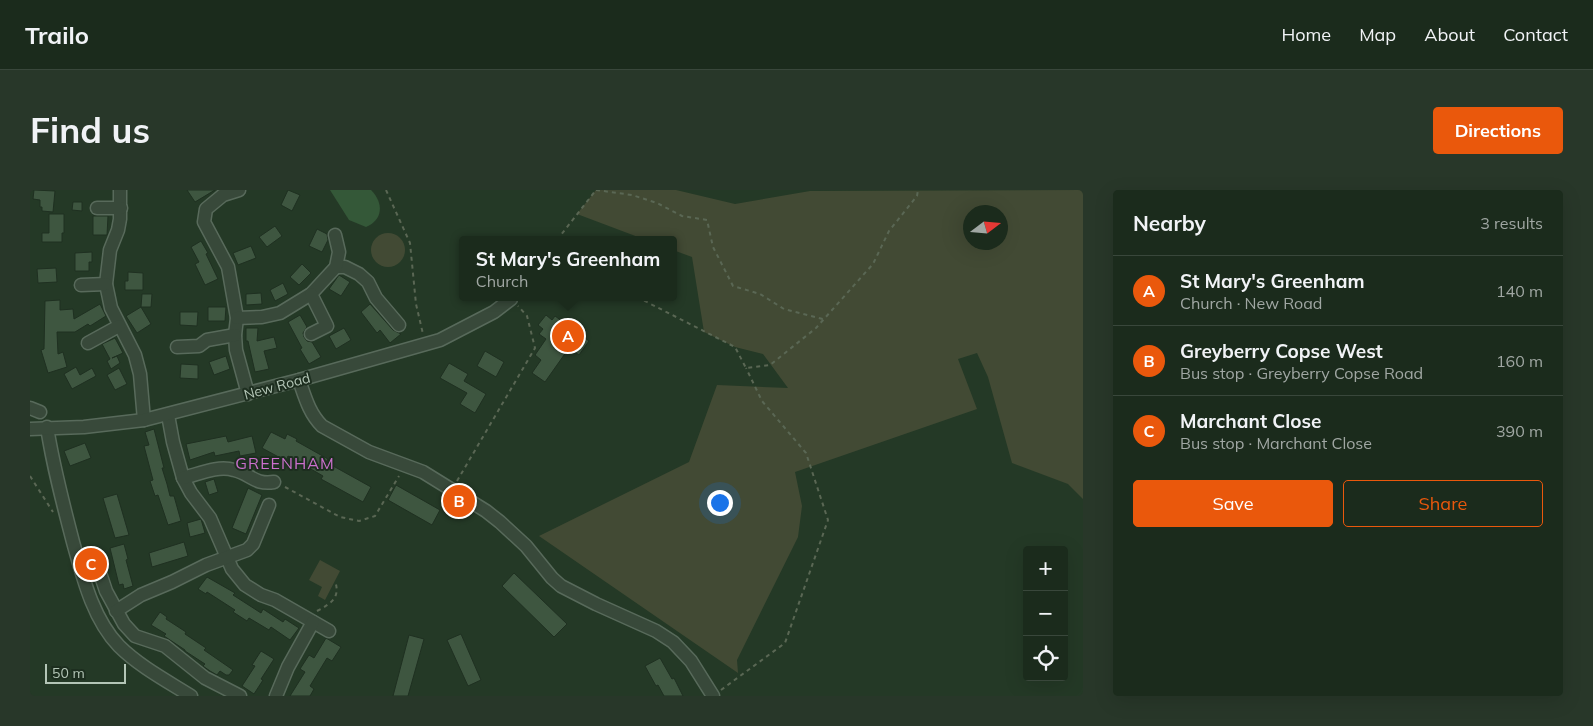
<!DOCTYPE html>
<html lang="en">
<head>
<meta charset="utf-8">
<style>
  :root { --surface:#1b2b1c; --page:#283729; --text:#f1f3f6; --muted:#a0a7a3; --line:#39473b; --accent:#ea580c }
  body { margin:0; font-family:Mulish,sans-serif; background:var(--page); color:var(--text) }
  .controls { position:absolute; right:15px; bottom:15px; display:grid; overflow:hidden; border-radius:5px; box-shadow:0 5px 20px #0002 }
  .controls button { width:45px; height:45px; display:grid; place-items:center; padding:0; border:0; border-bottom:1px solid var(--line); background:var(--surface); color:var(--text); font:25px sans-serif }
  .compass { position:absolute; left:933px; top:15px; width:45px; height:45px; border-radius:50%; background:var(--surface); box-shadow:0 5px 20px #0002; rotate:74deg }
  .scale { position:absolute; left:15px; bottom:12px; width:81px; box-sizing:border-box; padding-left:5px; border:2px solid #b3c5b6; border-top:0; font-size:14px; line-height:18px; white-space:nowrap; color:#b3c5b6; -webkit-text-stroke:4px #1d2e1f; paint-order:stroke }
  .you { position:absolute; left:689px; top:312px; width:18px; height:18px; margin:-12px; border:4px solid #fff; border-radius:50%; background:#1a73e8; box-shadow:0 0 0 8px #1a73e833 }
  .badge { display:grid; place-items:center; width:32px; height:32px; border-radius:50%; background:var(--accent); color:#fff; font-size:16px; font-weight:700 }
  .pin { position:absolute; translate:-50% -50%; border:2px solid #fff; box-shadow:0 1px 5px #0006 }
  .popup { position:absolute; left:429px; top:46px; width:218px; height:65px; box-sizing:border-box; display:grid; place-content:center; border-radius:5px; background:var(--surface); filter:drop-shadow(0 1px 4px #0005); font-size:16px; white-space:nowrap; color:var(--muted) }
  .popup b { font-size:19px; color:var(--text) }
  .popup::after { content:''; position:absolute; left:50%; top:100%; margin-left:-10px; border:10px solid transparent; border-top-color:var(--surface) }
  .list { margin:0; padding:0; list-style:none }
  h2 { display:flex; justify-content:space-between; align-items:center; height:65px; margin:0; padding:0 20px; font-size:21px }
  h2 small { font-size:16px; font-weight:400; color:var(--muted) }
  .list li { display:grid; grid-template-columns:32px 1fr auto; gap:15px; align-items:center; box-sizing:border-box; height:70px; padding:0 20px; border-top:1px solid var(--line) }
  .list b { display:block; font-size:19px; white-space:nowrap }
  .list p { margin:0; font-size:16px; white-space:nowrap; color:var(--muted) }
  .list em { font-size:16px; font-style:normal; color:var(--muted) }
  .actions { display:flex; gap:10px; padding:15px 20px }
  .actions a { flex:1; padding:11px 0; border:1px solid var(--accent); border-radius:5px; text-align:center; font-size:18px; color:var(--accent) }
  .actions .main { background:var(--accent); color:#fff }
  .icon { flex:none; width:28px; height:28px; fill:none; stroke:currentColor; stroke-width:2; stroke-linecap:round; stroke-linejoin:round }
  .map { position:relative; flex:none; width:1053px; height:506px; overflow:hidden; border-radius:5px }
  header { display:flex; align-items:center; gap:30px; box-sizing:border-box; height:70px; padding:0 25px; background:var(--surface); border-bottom:1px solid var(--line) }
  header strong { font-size:24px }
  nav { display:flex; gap:28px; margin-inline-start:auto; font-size:18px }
  .intro { display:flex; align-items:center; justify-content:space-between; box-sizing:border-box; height:120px; padding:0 30px }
  h1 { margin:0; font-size:35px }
  .button { padding:12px 22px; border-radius:5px; background:var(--accent); color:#fff; font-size:18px; font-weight:700 }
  main { display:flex; gap:30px; padding:0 30px }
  aside { flex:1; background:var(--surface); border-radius:5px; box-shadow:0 5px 20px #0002 }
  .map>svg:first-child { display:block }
  .green { fill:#424a34; fill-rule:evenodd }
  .water { fill:#345838 }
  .building { fill:#3e5640; stroke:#1f3021 }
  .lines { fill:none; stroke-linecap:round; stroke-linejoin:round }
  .minor-casing { stroke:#586a5b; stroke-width:15 }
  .path { stroke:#5a6754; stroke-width:2; stroke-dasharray:4 4; stroke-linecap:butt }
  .minor { stroke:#38493a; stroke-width:12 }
  .labels { text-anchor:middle; stroke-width:4; stroke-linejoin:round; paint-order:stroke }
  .street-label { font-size:14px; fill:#b3c5b6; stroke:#1d2e1f }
  .quarter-label { font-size:16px; letter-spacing:1px; fill:#cb70cd; stroke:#1d2e1f }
</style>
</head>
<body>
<header>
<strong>Trailo</strong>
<nav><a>Home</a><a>Map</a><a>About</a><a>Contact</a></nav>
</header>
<div class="intro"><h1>Find us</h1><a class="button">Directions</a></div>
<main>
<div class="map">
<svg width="1053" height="506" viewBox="0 0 1053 506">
  <rect width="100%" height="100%" fill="#243926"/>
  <g class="green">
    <path d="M566 0H646L705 14 780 1 1053 0V309L1038 294 982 273 958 187 947 163 928 169 947 219 765 282 772 316 768 347 707 470 708 483 509 346 659 272 687 195 758 198 733 164 705 157 674 142 662 67 643 60V50H616L547 24ZM971 22V52H941V22Z"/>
    <circle cx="358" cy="60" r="17"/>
    <polygon points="290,370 310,381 295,410 288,406 292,397 279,390"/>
  </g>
  <path class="water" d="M300 0H341C354 13 353 30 336 37L319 30Z"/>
  <g class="building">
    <polygon points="4,0 25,1 23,22 12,21 12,17 10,17 10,10 3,9"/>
    <polygon points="157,0 185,0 165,12"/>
    <polygon points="258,0 270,5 262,21 251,15"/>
    <polygon points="43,12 52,12 52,21 42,20"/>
    <polygon points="19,24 34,24 34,43 32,43 32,52 12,52 12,43 19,43"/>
    <polygon points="63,26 78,26 77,45 63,45"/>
    <polygon points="245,36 252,46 237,57 229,47"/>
    <polygon points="287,39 297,44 298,50 292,62 279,56"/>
    <polygon points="171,51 178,63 176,64 188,89 175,95 165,74 169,72 161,57"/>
    <polygon points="221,56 226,68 208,75 203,63"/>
    <polygon points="62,62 62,72 59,72 59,81 45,81 45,63"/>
    <polygon points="272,74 281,83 269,95 260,87"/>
    <polygon points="26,78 27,92 8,93 7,79"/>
    <polygon points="98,82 113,83 113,100 95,100 95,91 98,91"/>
    <polygon points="309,85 320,92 311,106 299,99"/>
    <polygon points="253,93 258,104 245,111 240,100"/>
    <polygon points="231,103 232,114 216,115 216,104"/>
    <polygon points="112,104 122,104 121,117 111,117"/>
    <polygon points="30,110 30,120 43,119 44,129 70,114 76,126 60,136 58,134 45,142 27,142 28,164 33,162 37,177 18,183 11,160 14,159 15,111"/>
    <polygon points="340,114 363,140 371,144 360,153 350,140 347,143 331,122"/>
    <polygon points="111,117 121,134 107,143 96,126"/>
    <polygon points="178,117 196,117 195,131 178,131"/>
    <polygon points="150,122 168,122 167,136 150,135"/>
    <polygon points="270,125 277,137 273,143 274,147 277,151 282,152 291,167 279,174 270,159 272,158 258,132"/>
    <polygon points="516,125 522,130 525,126 559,151 549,165 539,158 515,192 502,183 511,170 505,165 516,149 509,144 513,139 508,135"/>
    <polygon points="216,138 228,138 227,151 244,147 247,158 234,161 239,179 225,182 218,151 216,151"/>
    <polygon points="314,138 321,150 306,159 299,146"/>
    <polygon points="85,148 93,163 82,168 87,166 90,173 81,179 77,171 80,169 72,154"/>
    <polygon points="455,161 474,172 466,187 447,176"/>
    <polygon points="196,166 200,179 184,185 179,172"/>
    <polygon points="419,173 438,184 434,191 456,204 445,223 430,214 437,203 410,188"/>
    <polygon points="151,174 168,175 168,189 150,188"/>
    <polygon points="46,177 50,185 62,178 66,186 42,199 34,184"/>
    <polygon points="89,178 97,194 85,200 77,185"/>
    <polygon points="124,239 134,278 132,278 137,294 140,306 144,306 151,331 138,335 128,305 125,306 120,291 123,290 114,256 119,255 115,242"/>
    <polygon points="241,242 255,249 257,244 267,249 266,251 298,269 296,272 341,297 333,312 291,289 293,286 258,266 256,271 232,258"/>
    <polygon points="196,246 198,252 222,246 226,263 210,266 209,261 185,266 184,262 160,270 156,254"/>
    <polygon points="55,253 61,268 40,276 34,261"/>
    <polygon points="184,289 188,302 179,305 175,292"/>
    <polygon points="366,295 410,320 402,335 358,310"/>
    <polygon points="218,298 232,305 216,344 202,338"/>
    <polygon points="87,304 99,345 85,348 73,308"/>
    <polygon points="171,329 175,343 160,347 157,333"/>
    <polygon points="154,352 158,366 122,377 119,363"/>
    <polygon points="94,354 98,369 96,370 103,396 94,399 93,394 89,395 80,358"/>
    <polygon points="484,383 537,434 524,447 472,396"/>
    <polygon points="177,387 205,403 203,405 231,423 233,419 253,432 255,429 269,438 260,450 241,437 239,440 219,428 217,431 203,422 205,420 177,402 176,404 168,399"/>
    <polygon points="130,422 137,427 136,429 156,442 155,444 176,458 174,460 203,480 199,485 196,485 190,481 187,485 180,481 173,476 175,474 155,461 155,460 134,446 136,444 121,435"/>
    <polygon points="431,444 451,490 438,496 417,450"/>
    <polygon points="379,445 394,449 378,506 363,506"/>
    <polygon points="296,448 311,457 302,471 297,468 280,496 284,499 280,506 260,506 275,482 270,479 279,465 284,468"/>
    <polygon points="231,461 244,469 231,489 233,490 224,504 212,496 225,476 222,475"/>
    <polygon points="630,468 642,489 644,488 653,506 634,506 628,495 626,496 615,476"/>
  </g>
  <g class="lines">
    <defs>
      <g id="minor">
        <polyline points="90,0 90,29 88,40 80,60 76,94 81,118 105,165 110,184 114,230"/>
        <polyline points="209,0 193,5 176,19 174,32 198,77 207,128 205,145 206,160 218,204"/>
        <polyline points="67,18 91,18"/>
        <polyline points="306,77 315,77 329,84 338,92 346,108 369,135"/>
        <polyline points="51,95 76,94"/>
        <polyline points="207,128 232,127 250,123 281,104 306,77 309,62 305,45"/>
        <polyline points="281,144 297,136 281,104"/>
        <polyline points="58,153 89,136"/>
        <polyline points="147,157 169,156 177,150 205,145"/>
        <path d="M269 190C275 207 279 223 292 236L339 262 393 282 456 321 470 332 496 356 522 388 531 396 566 414 626 441 643 452 661 471 683 506"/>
        <polyline points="0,218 10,222"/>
        <polyline points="138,225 143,252 153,288 161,303 180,328 202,379 215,395 231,405 245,410 299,441"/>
        <path d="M17 237C23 276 33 314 43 352 53 388 63 429 89 456 109 476 137 491 161 506"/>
        <polyline points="0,239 54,237 114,230 269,190 410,150 464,122 481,109"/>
        <path d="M153 288C169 284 188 275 204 280 221 284 224 295 244 292"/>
        <polyline points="69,380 76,401 94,434 105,446 135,456 175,488 210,506"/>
        <polyline points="86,421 111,405 142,392 176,375 217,360 223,354 239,315"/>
        <polyline points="246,506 258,477 283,432"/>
      </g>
    </defs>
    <use href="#minor" class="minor-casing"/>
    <g class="path">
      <polyline points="356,0 380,53 386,114 393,144"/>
      <polyline points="566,0 602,5 627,13 652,26 677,30 683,57 703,96 730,104 754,119 793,129"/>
      <polyline points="527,50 566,0"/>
      <polyline points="607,107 705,157 716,178 740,175 786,138 843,74 859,41 887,6 888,0"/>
      <polyline points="0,286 23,322"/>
      <polyline points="427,291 505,158 497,126 488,116"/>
      <polyline points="255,297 310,327 329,331 345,326 369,286"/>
      <path d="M287 421C300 414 311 408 305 391"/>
      <polyline points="691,500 755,453 798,330 776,263 732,211 716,178"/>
    </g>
    <use href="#minor" class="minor"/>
  </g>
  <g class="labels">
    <g class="street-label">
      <text transform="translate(247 196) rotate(-15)" y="5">New Road</text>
    </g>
    <g class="quarter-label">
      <text x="255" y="279">GREENHAM</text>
    </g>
  </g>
</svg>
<div class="controls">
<button>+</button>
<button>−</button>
<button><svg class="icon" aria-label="locate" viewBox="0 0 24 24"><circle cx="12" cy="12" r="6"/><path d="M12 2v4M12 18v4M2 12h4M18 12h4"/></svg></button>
</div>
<svg class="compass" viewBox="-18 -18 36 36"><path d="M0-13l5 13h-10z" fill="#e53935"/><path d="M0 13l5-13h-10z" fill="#a0a7a3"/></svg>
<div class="scale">50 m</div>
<div class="you"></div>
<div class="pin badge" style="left:538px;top:146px">A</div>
<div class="popup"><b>St Mary's Greenham</b>Church</div>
<div class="pin badge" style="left:429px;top:311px">B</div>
<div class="pin badge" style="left:61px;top:374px">C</div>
</div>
<aside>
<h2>Nearby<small>3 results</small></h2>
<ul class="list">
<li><span class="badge">A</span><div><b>St Mary's Greenham</b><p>Church · New Road</p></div><em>140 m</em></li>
<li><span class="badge">B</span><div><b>Greyberry Copse West</b><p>Bus stop · Greyberry Copse Road</p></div><em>160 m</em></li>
<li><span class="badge">C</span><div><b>Marchant Close</b><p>Bus stop · Marchant Close</p></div><em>390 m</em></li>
</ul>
<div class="actions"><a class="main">Save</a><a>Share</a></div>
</aside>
</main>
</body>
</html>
